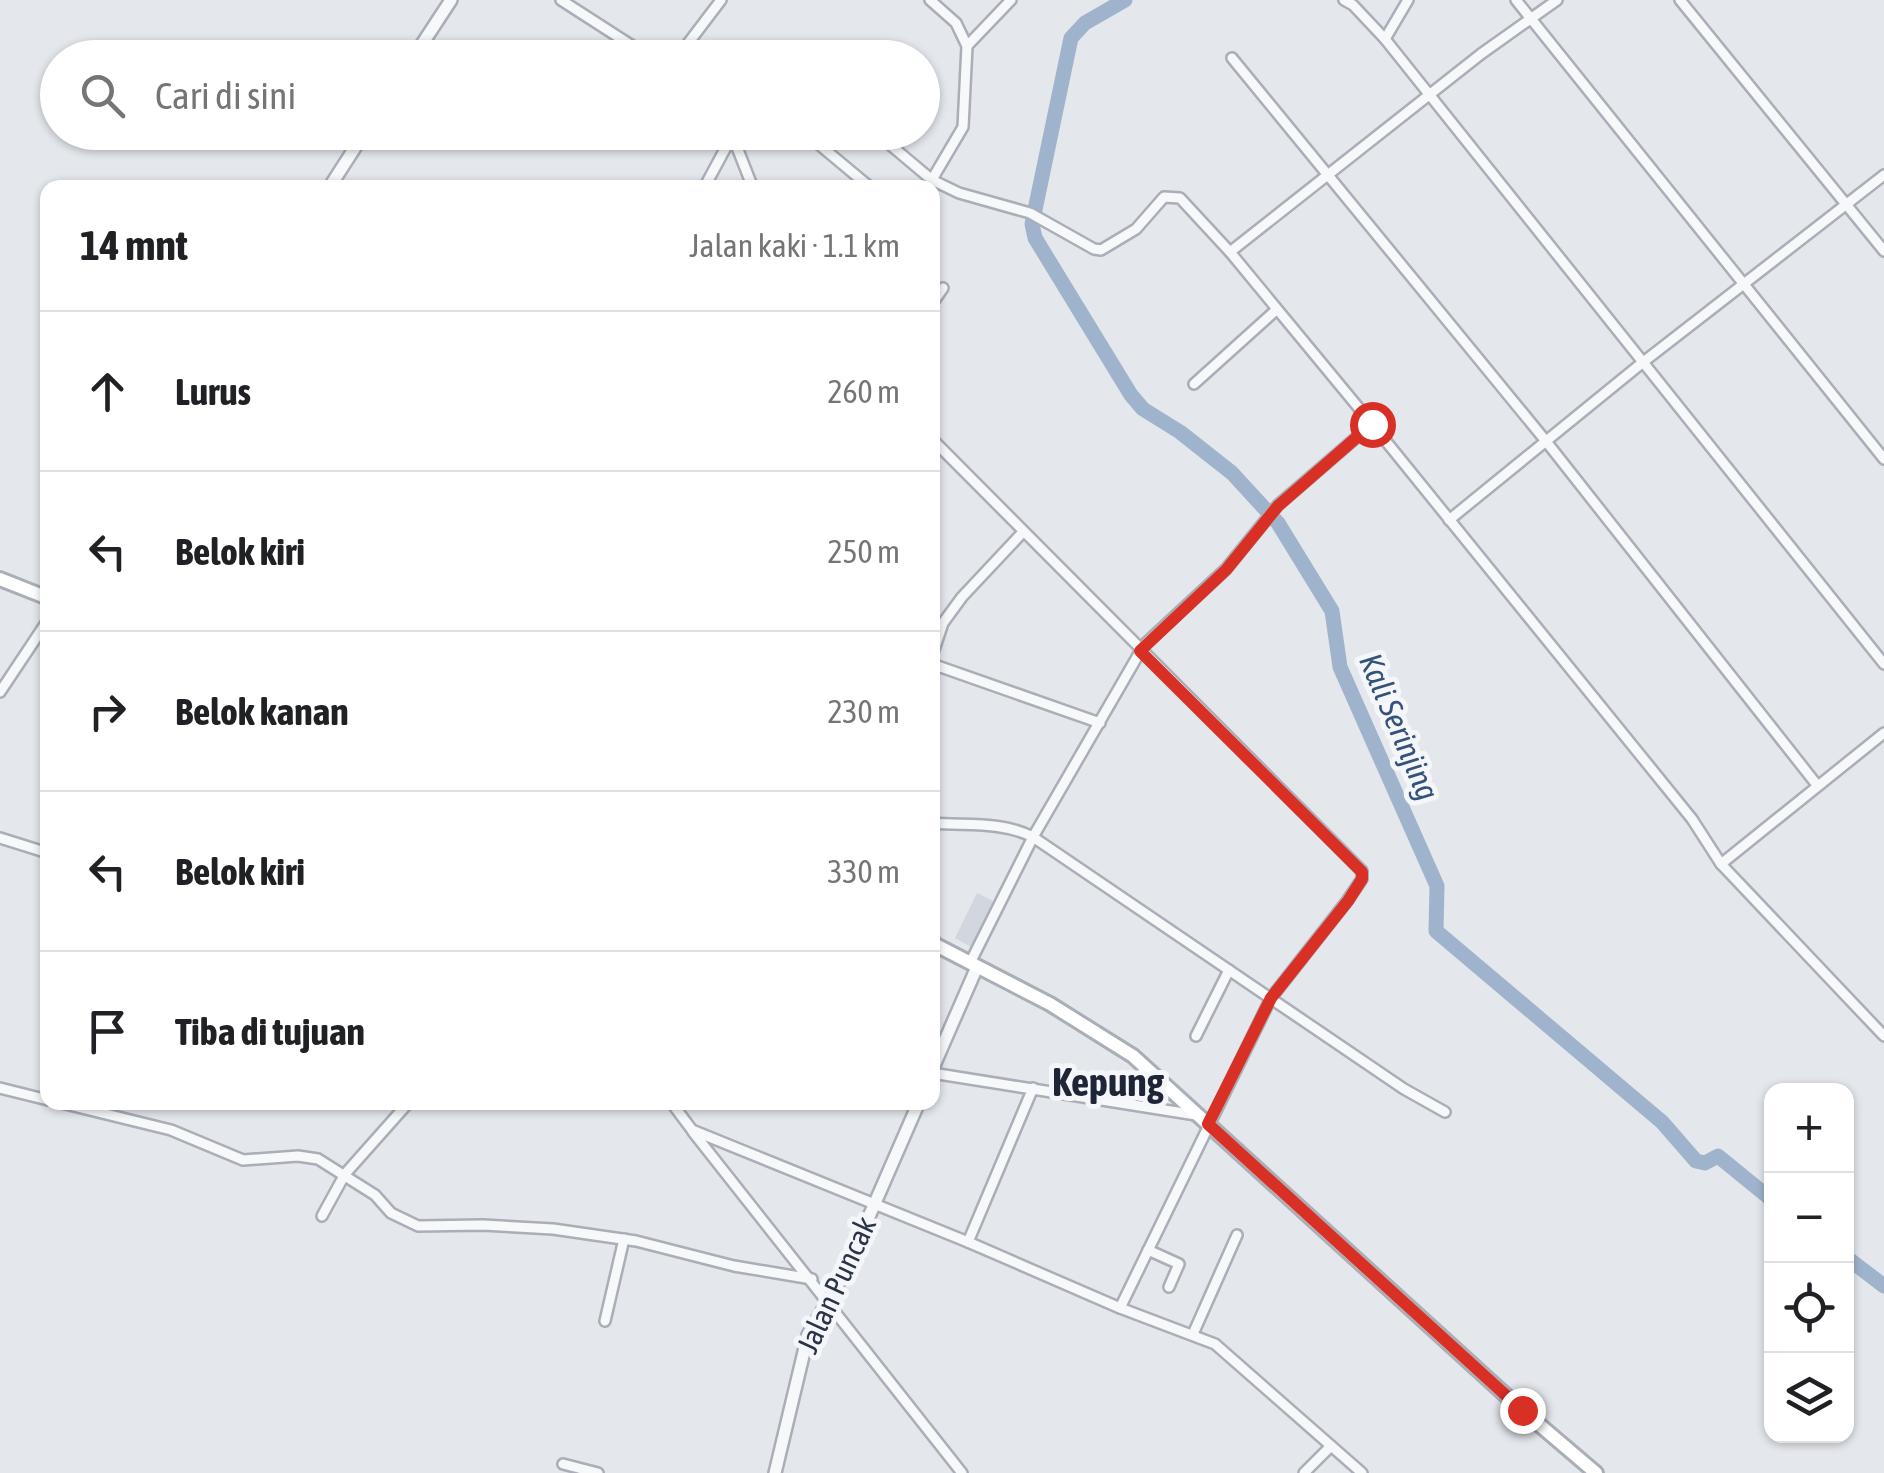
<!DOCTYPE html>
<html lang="id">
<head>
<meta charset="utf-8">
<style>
  :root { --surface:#fff; --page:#f6f6f6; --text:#202124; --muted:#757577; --line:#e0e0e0 }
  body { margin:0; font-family:"Asap Condensed",sans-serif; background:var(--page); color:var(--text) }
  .controls { position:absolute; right:30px; bottom:30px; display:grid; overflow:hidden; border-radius:20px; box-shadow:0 2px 8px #0004 }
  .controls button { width:90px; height:90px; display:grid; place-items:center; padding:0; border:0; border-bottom:2px solid var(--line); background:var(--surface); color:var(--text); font:50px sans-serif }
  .stop { position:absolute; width:30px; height:30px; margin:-22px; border:8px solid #d93025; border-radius:50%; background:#fff }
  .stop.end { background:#d93025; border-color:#fff; box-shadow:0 2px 10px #0008 }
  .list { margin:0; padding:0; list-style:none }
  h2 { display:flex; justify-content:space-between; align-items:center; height:130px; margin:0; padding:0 40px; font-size:42px }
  h2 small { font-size:32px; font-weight:400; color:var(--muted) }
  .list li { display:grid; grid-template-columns:65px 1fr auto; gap:30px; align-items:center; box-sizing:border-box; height:160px; padding:0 40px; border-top:2px solid var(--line) }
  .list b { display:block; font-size:38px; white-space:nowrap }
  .list em { font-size:32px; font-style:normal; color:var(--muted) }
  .icon { flex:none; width:55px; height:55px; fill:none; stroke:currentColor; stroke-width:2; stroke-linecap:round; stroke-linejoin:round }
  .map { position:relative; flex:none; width:1884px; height:1473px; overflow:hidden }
  .search { position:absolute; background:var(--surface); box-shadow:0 2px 8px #0004; left:40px; top:40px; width:900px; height:110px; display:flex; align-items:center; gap:25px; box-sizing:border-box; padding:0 35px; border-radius:55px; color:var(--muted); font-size:38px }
  .panel { position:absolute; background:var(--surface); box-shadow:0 2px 8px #0004; left:40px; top:180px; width:900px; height:930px; border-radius:20px }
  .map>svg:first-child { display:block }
  .built { fill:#d2d6de }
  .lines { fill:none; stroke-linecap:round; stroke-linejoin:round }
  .river { stroke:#9fb4cc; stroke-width:15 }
  .minor-casing { stroke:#a9aeb7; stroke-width:14 }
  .tertiary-casing { stroke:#a9aeb7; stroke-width:16 }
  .secondary-casing { stroke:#a9aeb7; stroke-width:18 }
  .minor { stroke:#f7f8fa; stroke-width:9 }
  .tertiary { stroke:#f7f8fa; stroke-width:11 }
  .secondary { stroke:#fff; stroke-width:12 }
  .route { stroke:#d93025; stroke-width:12 }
  .labels { text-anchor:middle; stroke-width:10; stroke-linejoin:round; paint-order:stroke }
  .street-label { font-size:30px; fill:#2b3445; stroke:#f4f6f9 }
  .water-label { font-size:32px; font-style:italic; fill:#34527a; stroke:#f4f6f9 }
  .district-label { font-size:40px; font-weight:bold; fill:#1d2536; stroke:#f4f6f9 }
</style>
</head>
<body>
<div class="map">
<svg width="1884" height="1473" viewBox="0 0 1884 1473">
  <rect width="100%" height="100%" fill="#e4e7ec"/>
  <polygon class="built" points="977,893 993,901 971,947 955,938"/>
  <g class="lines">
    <g class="river">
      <polyline points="1125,0 1085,23 1071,38 1032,224 1035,238 1131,395 1143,409 1180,432 1232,473 1278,523 1332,611 1340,667 1437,886 1436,931 1662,1122 1696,1161 1705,1163 1718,1156 1772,1200"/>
      <polyline points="1846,1257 1884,1286"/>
    </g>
    <defs>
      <g id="minor">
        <polyline points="561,0 651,58"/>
        <polyline points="1344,0 1353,5 1385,39 1884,664"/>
        <polyline points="1516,0 1884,459"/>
        <polyline points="1680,0 1884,251"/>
        <polyline points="1385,39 1408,0"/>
        <polyline points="967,46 1011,0"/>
        <polyline points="677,58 721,0"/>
        <polyline points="777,58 788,58"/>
        <polyline points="1232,58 1545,440 1817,785"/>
        <polyline points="731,132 753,188"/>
        <polyline points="804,132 871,188"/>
        <polyline points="875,132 932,180 959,193 1030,213 1094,249 1101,250 1136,229 1164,197 1180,198 1230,252 1372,424 1692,819 1721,864 1884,1036"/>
        <polyline points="704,188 732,136"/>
        <polyline points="927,188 963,127 967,46 956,23 930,0"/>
        <polyline points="1230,252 1481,54 1557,0"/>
        <polyline points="932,304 943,288"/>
        <polyline points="1194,384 1275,311"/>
        <polyline points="932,439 1362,871 1362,879 1347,901 1271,998 1120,1308"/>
        <polyline points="1449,520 1642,363 1884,175"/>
        <polyline points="932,656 943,623 962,597 1023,532"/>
        <polyline points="932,664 1100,723"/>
        <polyline points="0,692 48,620"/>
        <path d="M932 823C968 826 1001 821 1033 837L1404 1089 1445 1112"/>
        <polyline points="0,838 48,853"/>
        <polyline points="1721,864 1884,733"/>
        <polyline points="970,963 1033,837 1144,645 1226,569 1278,505 1372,424"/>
        <polyline points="1196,1036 1229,970"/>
        <polyline points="932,1073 1196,1115"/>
        <polyline points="0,1088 48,1100"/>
        <polyline points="57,1102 171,1130 243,1160 298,1156 318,1159 375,1195 391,1213 418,1226 483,1225 553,1229 636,1241 734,1266 812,1279"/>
        <polyline points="671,1102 692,1130 968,1242 1120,1308 1215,1344 1362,1473"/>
        <polyline points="693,1132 962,1473"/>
        <polyline points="322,1216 345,1174 409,1102"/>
        <polyline points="968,1242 1033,1088"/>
        <polyline points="1148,1250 1179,1264 1169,1287"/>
        <polyline points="605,1321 624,1239"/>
        <polyline points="1193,1334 1237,1235"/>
        <polyline points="563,1464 598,1473"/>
        <polyline points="1304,1473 1331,1446"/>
      </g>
      <g id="tertiary">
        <polyline points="413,58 451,0"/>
        <polyline points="329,188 365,132"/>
        <polyline points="932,1070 977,967"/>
        <polyline points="775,1473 808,1335 844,1274 919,1102"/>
      </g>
      <g id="secondary">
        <polyline points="0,579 48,598"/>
        <polyline points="932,943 1050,1004 1133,1056 1522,1410 1596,1473"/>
      </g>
    </defs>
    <use href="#minor" class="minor-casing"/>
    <use href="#tertiary" class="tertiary-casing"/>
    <use href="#secondary" class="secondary-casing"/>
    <use href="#minor" class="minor"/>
    <use href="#tertiary" class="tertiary"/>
    <use href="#secondary" class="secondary"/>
  </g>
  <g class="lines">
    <polyline class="route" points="1372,424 1278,506 1226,570 1140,651 1362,872 1362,879 1348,901 1271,998 1208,1124 1522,1410"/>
  </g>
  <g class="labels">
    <g class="street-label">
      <text transform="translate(837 1285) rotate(-65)" y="10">Jalan Puncak</text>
    </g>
    <g class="water-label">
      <text transform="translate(1399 727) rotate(67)" y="11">Kali Serinjing</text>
    </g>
    <g class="district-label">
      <text x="1108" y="1096">Kepung</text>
    </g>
  </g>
</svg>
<div class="controls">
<button>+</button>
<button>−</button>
<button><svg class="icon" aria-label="locate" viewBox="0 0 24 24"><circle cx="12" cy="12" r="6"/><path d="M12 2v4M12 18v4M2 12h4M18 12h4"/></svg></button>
<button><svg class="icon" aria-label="layers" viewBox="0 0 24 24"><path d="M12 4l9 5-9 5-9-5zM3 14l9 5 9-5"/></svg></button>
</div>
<div class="stop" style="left:1372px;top:424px"></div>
<div class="stop end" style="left:1522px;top:1410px"></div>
<div class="search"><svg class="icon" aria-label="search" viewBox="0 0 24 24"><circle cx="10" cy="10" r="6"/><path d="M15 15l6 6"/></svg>Cari di sini</div>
<section class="panel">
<h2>14 mnt<small>Jalan kaki · 1.1 km</small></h2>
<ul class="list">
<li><svg class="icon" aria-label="ahead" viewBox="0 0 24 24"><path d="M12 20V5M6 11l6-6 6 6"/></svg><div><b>Lurus</b></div><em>260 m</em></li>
<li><svg class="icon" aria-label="left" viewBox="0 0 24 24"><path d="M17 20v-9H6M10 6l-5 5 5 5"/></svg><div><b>Belok kiri</b></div><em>250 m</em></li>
<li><svg class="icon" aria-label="right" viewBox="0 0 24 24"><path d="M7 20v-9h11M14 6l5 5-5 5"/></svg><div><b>Belok kanan</b></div><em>230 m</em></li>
<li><svg class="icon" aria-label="left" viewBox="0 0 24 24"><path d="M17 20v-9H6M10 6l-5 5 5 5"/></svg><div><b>Belok kiri</b></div><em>330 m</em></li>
<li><svg class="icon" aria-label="arrive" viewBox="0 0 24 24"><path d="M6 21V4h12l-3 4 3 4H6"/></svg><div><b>Tiba di tujuan</b></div></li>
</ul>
</section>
</div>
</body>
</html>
